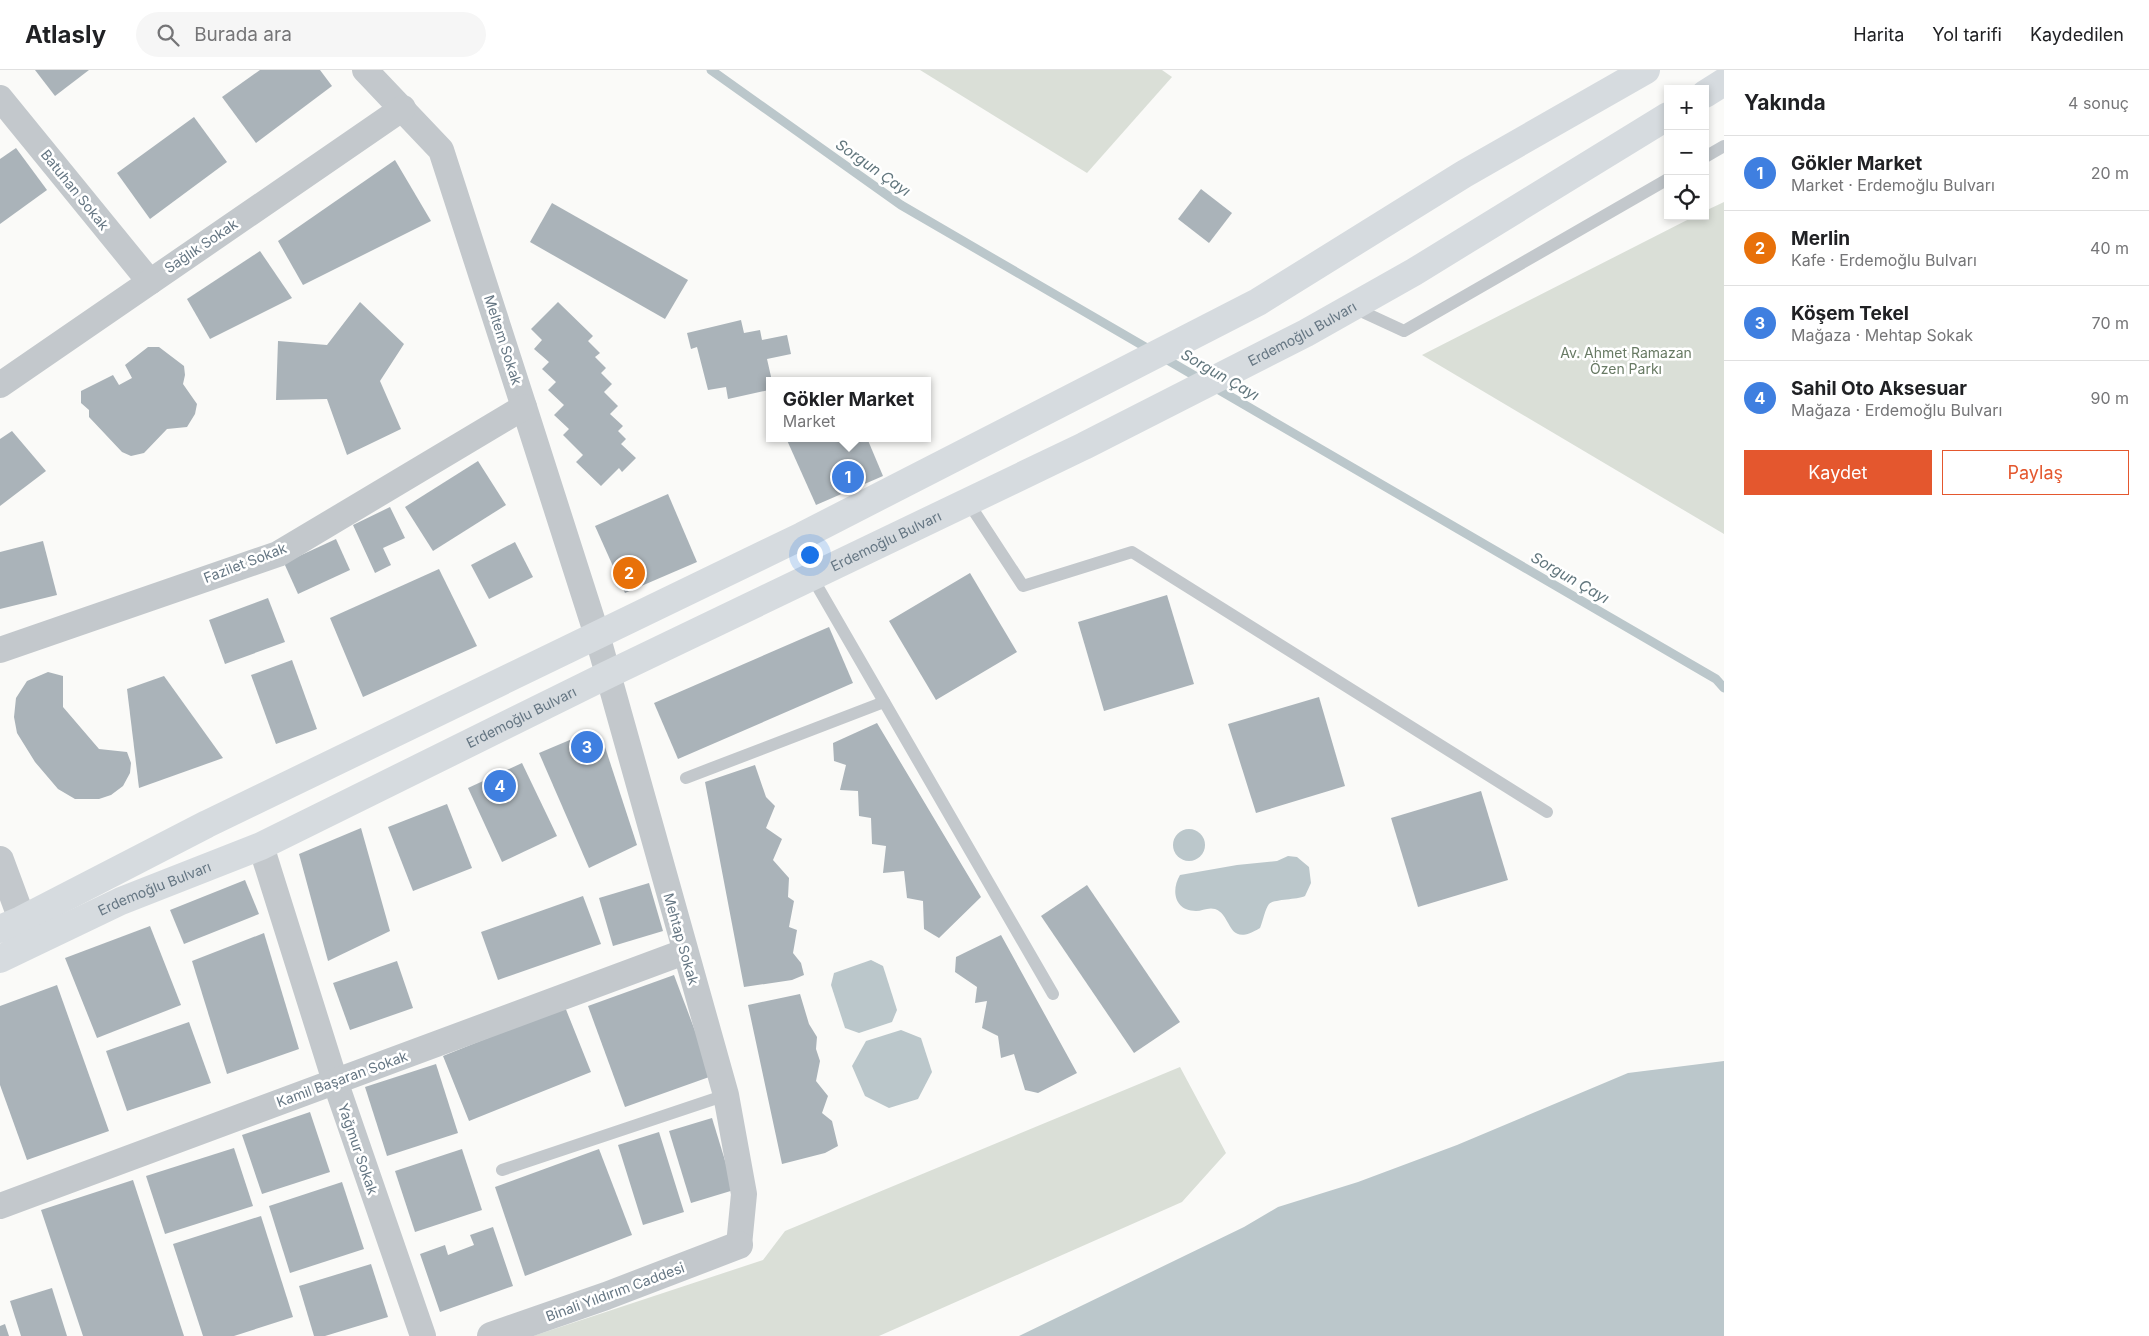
<!DOCTYPE html>
<html lang="tr">
<head>
<meta charset="utf-8">
<style>
  :root { --surface:#fff; --page:#f6f6f6; --text:#202124; --muted:#757577; --line:#e0e0e0; --accent:#e4572e }
  body { margin:0; font-family:Inter,sans-serif; background:var(--page); color:var(--text) }
  .controls { position:absolute; right:15px; top:15px; display:grid; overflow:hidden; border-radius:0px; box-shadow:0 2px 8px #0003 }
  .controls button { width:45px; height:45px; display:grid; place-items:center; padding:0; border:0; border-bottom:1px solid var(--line); background:var(--surface); color:var(--text); font:25px sans-serif }
  .you { position:absolute; left:809px; top:484px; width:18px; height:18px; margin:-12px; border:4px solid #fff; border-radius:50%; background:#1a73e8; box-shadow:0 0 0 8px #1a73e833 }
  .badge { display:grid; place-items:center; width:32px; height:32px; border-radius:50%; background:var(--accent); color:#fff; font-size:16px; font-weight:700 }
  .pin { position:absolute; translate:-50% -50%; border:2px solid #fff; box-shadow:0 1px 5px #0006 }
  .popup { position:absolute; left:766px; top:307px; width:165px; height:65px; box-sizing:border-box; display:grid; place-content:center; border-radius:0px; background:var(--surface); filter:drop-shadow(0 1px 4px #0005); font-size:16px; white-space:nowrap; color:var(--muted) }
  .popup b { font-size:19px; color:var(--text) }
  .popup::after { content:''; position:absolute; left:50%; top:100%; margin-left:-10px; border:10px solid transparent; border-top-color:var(--surface) }
  .list { margin:0; padding:0; list-style:none }
  h2 { display:flex; justify-content:space-between; align-items:center; height:65px; margin:0; padding:0 20px; font-size:21px }
  h2 small { font-size:16px; font-weight:400; color:var(--muted) }
  .list li { display:grid; grid-template-columns:32px 1fr auto; gap:15px; align-items:center; box-sizing:border-box; height:75px; padding:0 20px; border-top:1px solid var(--line) }
  .list b { display:block; font-size:19px; white-space:nowrap }
  .list p { margin:0; font-size:16px; white-space:nowrap; color:var(--muted) }
  .list em { font-size:16px; font-style:normal; color:var(--muted) }
  .actions { display:flex; gap:10px; padding:15px 20px }
  .actions a { flex:1; padding:11px 0; border:1px solid var(--accent); border-radius:0px; text-align:center; font-size:18px; color:var(--accent) }
  .actions .main { background:var(--accent); color:#fff }
  .icon { flex:none; width:28px; height:28px; fill:none; stroke:currentColor; stroke-width:2; stroke-linecap:round; stroke-linejoin:round }
  .map { position:relative; flex:none; width:1724px; height:1266px; overflow:hidden }
  header { display:flex; align-items:center; gap:30px; box-sizing:border-box; height:70px; padding:0 25px; background:var(--surface); border-bottom:1px solid var(--line) }
  header strong { font-size:24px }
  nav { display:flex; gap:28px; margin-inline-start:auto; font-size:18px }
  .search { width:350px; height:45px; background:var(--page); display:flex; align-items:center; gap:12px; box-sizing:border-box; padding:0 18px; border-radius:28px; color:var(--muted); font-size:19px }
  main { display:flex }
  aside { flex:1; background:var(--surface) }
  .map>svg:first-child { display:block }
  .green { fill:#dadfd7 }
  .water { fill:#bbc7cb }
  .lines { fill:none; stroke-linecap:round; stroke-linejoin:round }
  .stream { stroke:#bbc7cb; stroke-width:9 }
  .building { fill:#aab3b9 }
  .service { stroke:#c3c8cc; stroke-width:12 }
  .minor { stroke:#c3c8cc; stroke-width:26 }
  .tertiary { stroke:#c3c8cc; stroke-width:28 }
  .secondary { stroke:#d6dbdf; stroke-width:28 }
  .labels { text-anchor:middle; stroke-width:5; stroke-linejoin:round; paint-order:stroke }
  .street-label { font-size:14px; fill:#657683; stroke:#fff }
  .park-label { font-size:14px; fill:#687a64; stroke:#fff }
  .water-label { font-size:15px; font-style:italic; fill:#60757c; stroke:#fff }
</style>
</head>
<body>
<header>
<strong>Atlasly</strong>
<div class="search"><svg class="icon" aria-label="search" viewBox="0 0 24 24"><circle cx="10" cy="10" r="6"/><path d="M15 15l6 6"/></svg>Burada ara</div>
<nav><a>Harita</a><a>Yol tarifi</a><a>Kaydedilen</a></nav>
</header>
<main>
<div class="map">
<svg width="1724" height="1266" viewBox="0 0 1724 1266">
  <rect width="100%" height="100%" fill="#fafaf8"/>
  <g class="green">
    <polygon points="920,0 1162,0 1172,7 1087,103"/>
    <polygon points="1724,132 1724,464 1422,285 1695,146 1705,146 1705,141"/>
    <polygon points="1180,997 1226,1083 1182,1132 879,1266 533,1266 763,1190 785,1161"/>
  </g>
  <g class="water">
    <circle cx="1189" cy="775" r="16"/>
    <path d="M1288 786 1297 787 1309 797 1311 813 1305 826C1296 830 1274 829 1269 834 1265 839 1263 851 1260 858 1226 879 1233 845 1215 839 1208 837 1202 841 1196 841 1174 841 1171 820 1180 805L1237 795 1277 791Z"/>
    <polygon points="871,890 883,896 897,940 892,952 859,963 845,958 831,915 834,903"/>
    <polygon points="901,960 921,968 932,1002 918,1029 889,1038 865,1026 852,996 866,971"/>
    <polygon points="1724,991 1724,1266 1019,1266 1244,1157 1278,1137 1358,1112 1457,1075 1628,1003"/>
  </g>
  <g class="lines">
    <polyline class="stream" points="711,0 901,135 1716,609 1724,618"/>
  </g>
  <g class="building">
    <polygon points="35,0 89,0 55,26"/>
    <polygon points="260,0 320,0 332,16 256,73 222,27"/>
    <polygon points="194,47 227,92 150,149 117,103"/>
    <polygon points="16,78 47,120 0,154 0,89"/>
    <polygon points="395,90 431,151 303,215 278,171"/>
    <polygon points="1201,119 1232,143 1209,173 1178,149"/>
    <polygon points="552,133 688,210 665,249 530,172"/>
    <polygon points="260,181 292,228 210,269 187,229"/>
    <polygon points="360,232 404,274 380,311 401,359 347,385 327,329 276,330 278,271 327,275"/>
    <polygon points="558,232 593,266 588,271 600,283 595,287 606,298 601,303 612,314 604,322 618,336 610,344 623,356 618,361 626,369 621,374 636,388 622,402 619,398 601,416 576,392 583,385 563,365 569,359 554,345 564,335 548,320 556,312 542,299 549,292 534,279 542,270 531,259"/>
    <polygon points="741,250 744,263 760,260 762,270 787,265 791,284 767,289 772,311 769,311 769,320 728,329 726,317 708,320 697,277 691,279 687,263"/>
    <polygon points="148,277 159,277 184,296 185,305 183,314 197,334 195,344 187,357 167,359 144,383 131,386 122,382 89,347 89,340 81,333 81,321 113,305 119,315 132,308 125,295"/>
    <polygon points="12,361 46,401 0,436 0,369"/>
    <polygon points="786,368 867,368 883,406 816,435"/>
    <polygon points="478,391 506,435 433,481 405,437"/>
    <polygon points="668,424 697,492 625,523 595,456"/>
    <polygon points="390,437 405,468 383,478 391,495 375,503 353,455"/>
    <polygon points="336,469 350,500 298,524 284,493"/>
    <polygon points="43,471 57,525 0,539 0,482"/>
    <polygon points="515,472 533,507 489,529 471,495"/>
    <polygon points="439,499 477,576 363,627 330,548"/>
    <polygon points="970,503 1017,582 936,630 889,551"/>
    <polygon points="1167,525 1194,614 1104,641 1078,552"/>
    <polygon points="268,528 285,572 225,594 209,550"/>
    <polygon points="829,557 853,613 678,689 654,633"/>
    <polygon points="292,590 317,659 276,674 251,605"/>
    <polygon points="48,602 63,606 63,637 99,679 127,682 131,693 130,703 123,716 111,725 99,729 75,729 58,719 35,692 17,663 14,647 16,628 27,611"/>
    <polygon points="164,606 223,688 139,718 127,619"/>
    <polygon points="1319,627 1345,716 1256,743 1228,654"/>
    <polygon points="877,653 981,827 939,868 924,859 923,831 907,828 904,801 883,803 886,776 872,774 871,748 859,746 858,721 840,720 846,695 834,691 833,673"/>
    <polygon points="584,664 594,667 605,677 637,775 589,798 539,683"/>
    <polygon points="522,693 557,766 502,792 468,718"/>
    <polygon points="755,695 766,727 775,736 766,758 782,769 773,790 789,808 788,827 794,831 789,857 797,860 793,883 801,893 804,905 792,910 744,917 705,712"/>
    <polygon points="1481,721 1508,810 1418,837 1391,748"/>
    <polygon points="447,734 472,798 413,821 388,757"/>
    <polygon points="361,758 390,861 328,891 299,784"/>
    <polygon points="245,810 259,844 184,874 170,840"/>
    <polygon points="649,813 663,861 613,876 599,828"/>
    <polygon points="1087,815 1180,952 1134,983 1041,846"/>
    <polygon points="583,826 601,874 498,910 481,862"/>
    <polygon points="150,856 181,935 97,968 65,888"/>
    <polygon points="264,863 299,979 227,1004 192,891"/>
    <polygon points="1001,865 1077,1003 1038,1023 1025,1020 1014,984 1001,988 998,966 982,958 987,931 975,933 977,917 955,902 956,887"/>
    <polygon points="397,891 413,938 350,960 333,913"/>
    <polygon points="674,905 712,1006 625,1037 588,936"/>
    <polygon points="57,915 109,1061 27,1090 0,1015 0,936"/>
    <polygon points="800,924 809,954 817,967 816,979 820,991 816,1011 828,1026 822,1043 832,1051 838,1076 825,1083 782,1094 748,935"/>
    <polygon points="565,937 591,1002 469,1051 443,986"/>
    <polygon points="189,952 211,1013 127,1041 106,981"/>
    <polygon points="436,994 458,1063 387,1086 365,1017"/>
    <polygon points="310,1042 330,1102 262,1124 242,1065"/>
    <polygon points="712,1048 734,1120 691,1133 669,1061"/>
    <polygon points="659,1062 684,1142 643,1155 618,1075"/>
    <polygon points="234,1078 253,1136 165,1164 146,1106"/>
    <polygon points="462,1079 482,1140 415,1162 395,1101"/>
    <polygon points="599,1079 632,1165 525,1206 495,1117"/>
    <polygon points="133,1110 184,1266 83,1266 41,1140"/>
    <polygon points="342,1112 364,1179 290,1203 269,1136"/>
    <polygon points="261,1146 293,1247 234,1266 203,1266 173,1174"/>
    <polygon points="493,1157 513,1216 440,1242 420,1184 445,1175 448,1185 474,1175 470,1165"/>
    <polygon points="371,1194 388,1247 325,1266 314,1266 299,1216"/>
    <polygon points="52,1218 67,1266 21,1266 10,1231"/>
    <polygon points="5,1254 9,1266 0,1266 0,1256"/>
  </g>
  <g class="lines">
    <g class="service">
      <polyline points="1705,87 1724,76"/>
      <polyline points="1352,237 1404,261 1668,109"/>
      <polyline points="968,432 1023,516 1132,482 1547,742"/>
      <polyline points="812,507 1053,924"/>
      <polyline points="686,708 884,632"/>
      <polyline points="502,1100 726,1025"/>
    </g>
    <g class="minor">
      <polyline points="365,0 441,80 524,337 597,565 726,1025 744,1124 739,1175"/>
      <polyline points="0,28 150,212"/>
      <polyline points="0,315 403,38"/>
      <polyline points="0,580 278,484 524,337"/>
      <polyline points="261,776 335,1011 423,1266"/>
      <polyline points="0,1136 684,882"/>
    </g>
    <g class="tertiary">
      <polyline points="0,790 30,871"/>
      <polyline points="491,1266 606,1226 739,1175"/>
    </g>
    <g class="secondary">
      <polyline points="1705,24 1724,12"/>
      <polyline points="0,859 21,850 207,754 802,466 1258,232 1464,104 1646,0"/>
      <path id="s1" d="M0 889 121 831 261 776 607 605 1084 376 1306 263 1414 202 1668 46"/>
    </g>
  </g>
  <g class="labels">
    <g class="street-label">
      <text transform="translate(75 120) rotate(51)" y="5">Batuhan Sokak</text>
      <text transform="translate(201 176) rotate(-34)" y="5">Sağlık Sokak</text>
      <text dy="5" stroke="none"><textPath href="#s1" startOffset="1445">Erdemoğlu Bulvarı</textPath></text>
      <text transform="translate(503 270) rotate(72)" y="5">Meltem Sokak</text>
      <text dy="5" stroke="none"><textPath href="#s1" startOffset="980">Erdemoğlu Bulvarı</textPath></text>
      <text transform="translate(245 493) rotate(-21)" y="5">Fazilet Sokak</text>
      <text dy="5" stroke="none"><textPath href="#s1" startOffset="575">Erdemoğlu Bulvarı</textPath></text>
      <text dy="5" stroke="none"><textPath href="#s1" startOffset="170">Erdemoğlu Bulvarı</textPath></text>
      <text transform="translate(681 869) rotate(74)" y="5">Mehtap Sokak</text>
      <text transform="translate(342 1009) rotate(-20)" y="5">Kamil Başaran Sokak</text>
      <text transform="translate(358 1079) rotate(71)" y="5">Yağmur Sokak</text>
      <text transform="translate(615 1222) rotate(-20)" y="5">Binali Yıldırım Caddesi</text>
    </g>
    <g class="park-label">
      <text x="1626" y="288">Av. Ahmet Ramazan<tspan x="1626" dy="16">Özen Parkı</tspan></text>
    </g>
    <g class="water-label">
      <text transform="translate(873 98) rotate(35)" y="5">Sorgun Çayı</text>
      <text transform="translate(1220 305) rotate(30)" y="5">Sorgun Çayı</text>
      <text transform="translate(1570 508) rotate(30)" y="5">Sorgun Çayı</text>
    </g>
  </g>
</svg>
<div class="controls">
<button>+</button>
<button>−</button>
<button><svg class="icon" aria-label="locate" viewBox="0 0 24 24"><circle cx="12" cy="12" r="6"/><path d="M12 2v4M12 18v4M2 12h4M18 12h4"/></svg></button>
</div>
<div class="you"></div>
<div class="pin badge" style="left:848px;top:407px;background:#3f7fe0">1</div>
<div class="popup"><b>Gökler Market</b>Market</div>
<div class="pin badge" style="left:629px;top:503px;background:#e8710a">2</div>
<div class="pin badge" style="left:587px;top:677px;background:#3f7fe0">3</div>
<div class="pin badge" style="left:500px;top:716px;background:#3f7fe0">4</div>
</div>
<aside>
<h2>Yakında<small>4 sonuç</small></h2>
<ul class="list">
<li><span class="badge" style="background:#3f7fe0">1</span><div><b>Gökler Market</b><p>Market · Erdemoğlu Bulvarı</p></div><em>20 m</em></li>
<li><span class="badge" style="background:#e8710a">2</span><div><b>Merlin</b><p>Kafe · Erdemoğlu Bulvarı</p></div><em>40 m</em></li>
<li><span class="badge" style="background:#3f7fe0">3</span><div><b>Köşem Tekel</b><p>Mağaza · Mehtap Sokak</p></div><em>70 m</em></li>
<li><span class="badge" style="background:#3f7fe0">4</span><div><b>Sahil Oto Aksesuar</b><p>Mağaza · Erdemoğlu Bulvarı</p></div><em>90 m</em></li>
</ul>
<div class="actions"><a class="main">Kaydet</a><a>Paylaş</a></div>
</aside>
</main>
</body>
</html>
